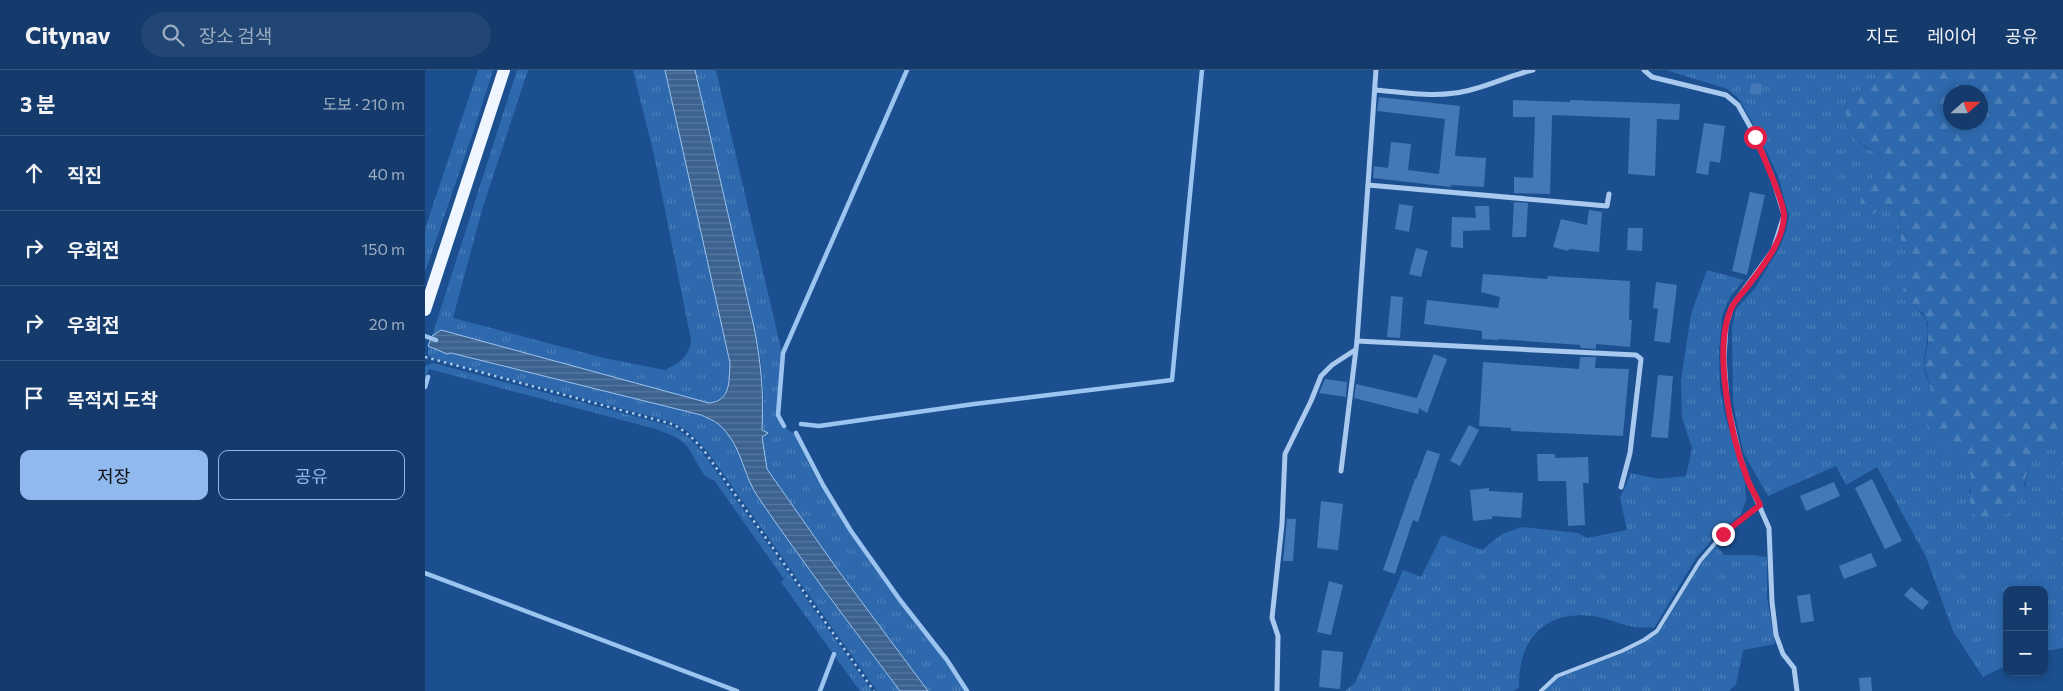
<!DOCTYPE html>
<html lang="ko">
<head>
<meta charset="utf-8">
<style>
  :root { --surface:#143b6b; --page:#214673; --text:#f1f3f6; --muted:#9dadc1; --line:#33557e; --accent:#90b9f0 }
  body { margin:0; font-family:Commissioner,"Noto Sans KR",sans-serif; background:var(--page); color:var(--text) }
  .controls { position:absolute; right:15px; bottom:15px; display:grid; overflow:hidden; border-radius:10px; box-shadow:0 2px 8px #0003 }
  .controls button { width:45px; height:45px; display:grid; place-items:center; padding:0; border:0; border-bottom:1px solid var(--line); background:var(--surface); color:var(--text); font:25px sans-serif }
  .compass { position:absolute; left:1518px; top:15px; width:45px; height:45px; border-radius:50%; background:var(--surface); box-shadow:0 2px 8px #0003; rotate:69deg }
  .stop { position:absolute; width:15px; height:15px; margin:-11px; border:4px solid #e11d48; border-radius:50%; background:#fff }
  .stop.end { background:#e11d48; border-color:#fff; box-shadow:0 1px 5px #0008 }
  .list { margin:0; padding:0; list-style:none }
  h2 { display:flex; justify-content:space-between; align-items:center; height:65px; margin:0; padding:0 20px; font-size:21px }
  h2 small { font-size:16px; font-weight:400; color:var(--muted) }
  .list li { display:grid; grid-template-columns:32px 1fr auto; gap:15px; align-items:center; box-sizing:border-box; height:75px; padding:0 20px; border-top:1px solid var(--line) }
  .list b { display:block; font-size:19px; white-space:nowrap }
  .list em { font-size:16px; font-style:normal; color:var(--muted) }
  .actions { display:flex; gap:10px; padding:15px 20px }
  .actions a { flex:1; padding:11px 0; border:1px solid var(--accent); border-radius:10px; text-align:center; font-size:18px; color:var(--accent) }
  .actions .main { background:var(--accent); color:#111 }
  .icon { flex:none; width:28px; height:28px; fill:none; stroke:currentColor; stroke-width:2; stroke-linecap:round; stroke-linejoin:round }
  .map { position:relative; flex:none; width:1638px; height:621px; overflow:hidden }
  header { display:flex; align-items:center; gap:30px; box-sizing:border-box; height:70px; padding:0 25px; background:var(--surface); border-bottom:1px solid var(--line) }
  header strong { font-size:24px }
  nav { display:flex; gap:28px; margin-inline-start:auto; font-size:18px }
  .search { width:350px; height:45px; background:var(--page); display:flex; align-items:center; gap:12px; box-sizing:border-box; padding:0 18px; border-radius:28px; color:var(--muted); font-size:19px }
  main { display:flex }
  aside { flex:1; background:var(--surface) }
  .map>svg:first-child { display:block }
  .grass { fill:url(#grass-tufts) }
  .forest { fill:url(#forest-firs); fill-rule:evenodd }
  .water { fill:url(#water-rules); stroke:#9cc4f0 }
  .lines { fill:none; stroke-linecap:round; stroke-linejoin:round }
  .stream { stroke:#9cc4f0; stroke-width:4.5 }
  .building { fill:#4478b7 }
  .path { stroke:#a9c9ee; stroke-width:2.5; stroke-dasharray:2.5 4; stroke-linecap:butt }
  .lane { stroke:#a9c9ee; stroke-width:4 }
  .street { stroke:#a9c9ee; stroke-width:5 }
  .primary { stroke:#f0f6ff; stroke-width:12 }
  .route { stroke:#e11d48; stroke-width:6 }
</style>
</head>
<body>
<header>
<strong>Citynav</strong>
<div class="search"><svg class="icon" aria-label="search" viewBox="0 0 24 24"><circle cx="10" cy="10" r="6"/><path d="M15 15l6 6"/></svg>장소 검색</div>
<nav><a>지도</a><a>레이어</a><a>공유</a></nav>
</header>
<main>
<aside>
<h2>3 분<small>도보 · 210 m</small></h2>
<ul class="list">
<li><svg class="icon" aria-label="ahead" viewBox="0 0 24 24"><path d="M12 20V5M6 11l6-6 6 6"/></svg><div><b>직진</b></div><em>40 m</em></li>
<li><svg class="icon" aria-label="right" viewBox="0 0 24 24"><path d="M7 20v-9h11M14 6l5 5-5 5"/></svg><div><b>우회전</b></div><em>150 m</em></li>
<li><svg class="icon" aria-label="right" viewBox="0 0 24 24"><path d="M7 20v-9h11M14 6l5 5-5 5"/></svg><div><b>우회전</b></div><em>20 m</em></li>
<li><svg class="icon" aria-label="arrive" viewBox="0 0 24 24"><path d="M6 21V4h12l-3 4 3 4H6"/></svg><div><b>목적지 도착</b></div></li>
</ul>
<div class="actions"><a class="main">저장</a><a>공유</a></div>
</aside>
<div class="map">
<svg width="1638" height="621" viewBox="0 0 1638 621">
  <defs>
    <pattern id="grass-tufts" width="24" height="20" patternUnits="userSpaceOnUse" patternTransform="scale(1.25)"><rect width="24" height="20" fill="#2e69ad"/><path d="M3 7l-1-3M5 7V3M7 7l1-3M15 17l-1-3M17 17v-4M19 17l1-3" fill="none" stroke="#4d80b9"/></pattern>
    <pattern id="forest-firs" width="22" height="20" patternUnits="userSpaceOnUse" patternTransform="scale(1.25)"><rect width="22" height="20" fill="#2e69ad"/><path d="M5 1l3.5 6h-7zM16 11l3.5 6h-7z" fill="#4d80b9"/></pattern>
    <pattern id="water-rules" width="6" height="5" patternUnits="userSpaceOnUse" patternTransform="scale(1.25)"><rect width="6" height="5" fill="#3c6290"/><path d="M0 2.5h6" fill="none" stroke="#597aa1"/></pattern>
  </defs>
  <rect width="100%" height="100%" fill="#1b4f8f"/>
  <g class="grass">
    <polygon points="53,0 68,0 49,60 0,202 0,159"/>
    <path d="M92 0H103L57 140 28 248 179 288 240 300C254 293 265 286 266 270L229 85 208 0H240L305 293C304 311 306 331 284 333L16 260 7 266Z"/>
    <path d="M270 0H291L357 283 352 345 357 355 370 365C396 424 435 478 473 529 496 560 520 589 541 621H503L410 496 342 399 337 367 339 331 336 293 329 257Z"/>
    <path d="M1241 0H1450L1452 2 1451 8 1422 30C1417 63 1430 71 1457 87L1452 103 1438 120 1461 134 1471 136 1476 148 1474 164 1479 178 1487 187 1490 239C1511 250 1500 274 1499 293 1498 301 1504 312 1506 320L1500 333 1532 383 1544 389 1548 407 1544 423 1600 416 1604 392C1615 383 1628 379 1638 370V578L1619 581V520H1582V595L1558 607 1528 561 1501 487 1452 397 1421 415 1411 396 1343 426 1319 384 1312 354 1308 332 1307 258 1311 239 1330 218 1354 179 1361 161 1364 146 1353 106 1333 63 1314 29 1302 19Z"/>
    <path d="M1282 200 1319 210 1305 227 1297 246 1294 281 1295 319 1300 345 1320 413 1321 430 1316 444 1295 461 1271 488 1229 558C1223 557 1216 558 1210 557 1196 555 1182 548 1168 546 1119 540 1093 570 1094 617L1089 621H920L930 613 978 500 996 507 1017 465 1057 480 1077 464 1097 457 1153 463 1162 468 1202 460 1195 428 1206 403 1234 409 1261 406 1267 378 1257 348 1256 310 1266 244Z"/>
    <path d="M3 276 22 284 26 283 276 345C285 349 295 353 301 362 317 380 319 407 333 427 378 493 427 557 475 621H452L282 381C271 368 262 359 247 352L9 289 3 285Z"/>
    <path d="M8 293 246 356C260 363 269 372 278 383L447 621H435L356 512 359 509 289 410C276 410 270 384 260 374 251 366 241 363 231 359L4 299 0 310V296Z"/>
    <polygon points="1291,475 1299,485 1329,485 1342,487 1342,527 1350,574 1318,580 1311,614 1304,621 1119,621 1133,607 1198,583 1220,572 1234,562 1277,492"/>
  </g>
  <path class="forest" d="M1450 0H1638V370C1628 379 1615 383 1604 392 1598 423 1594 449 1556 451L1546 442C1544 423 1548 408 1544 389L1515 376 1506 363 1500 333 1506 320 1499 295 1503 272V254L1498 243 1490 239 1478 221 1487 187 1479 178 1474 164 1476 148 1471 136 1461 134 1448 144 1435 135 1438 120 1452 103 1457 87C1431 70 1417 64 1422 30L1451 8 1452 2ZM1526 22H1556V52H1526Z"/>
  <path class="water" d="M240 0H270L329 257C336 292 339 325 337 360L343 363 337 367 342 399 410 496 503 621H475C427 557 378 493 333 427 319 407 317 380 301 362 295 353 285 349 276 345L26 283 22 284 3 276 7 266 16 260 284 333C306 331 304 311 305 293Z"/>
  <g class="lines">
    <g class="stream">
      <polyline points="0,266 11,270"/>
      <polyline points="0,317 3,307"/>
      <polyline points="376,354 394,356 549,334 747,310 777,0"/>
      <polyline points="359,356 353,345 358,283 482,0"/>
      <polyline points="371,363 398,415 426,461 475,530 522,590 542,621"/>
      <polyline points="0,503 312,621"/>
      <polyline points="395,621 409,584"/>
    </g>
  </g>
  <g class="building">
    <polygon points="1326,13 1337,14 1336,25 1325,24"/>
    <polygon points="954,27 1035,36 1030,86 1061,88 1059,117 1026,115 1026,117 948,108 949,96 963,98 966,72 986,74 983,100 1014,104 1020,49 952,41"/>
    <polygon points="1088,30 1145,32 1145,30 1255,34 1254,50 1232,49 1230,106 1203,104 1205,48 1127,45 1125,124 1089,123 1089,107 1108,108 1110,47 1088,47"/>
    <polygon points="1279,53 1300,56 1295,93 1285,91 1283,105 1271,103"/>
    <polygon points="1325,122 1340,125 1322,205 1307,201"/>
    <polygon points="1089,132 1103,133 1101,167 1087,167"/>
    <polygon points="974,134 988,136 984,162 970,159"/>
    <polygon points="1050,136 1064,136 1065,160 1038,161 1038,178 1026,177 1027,147 1051,148"/>
    <polygon points="1164,140 1177,142 1174,182 1144,179 1143,181 1128,177 1136,149 1162,155"/>
    <polygon points="1203,158 1218,158 1217,181 1202,180"/>
    <polygon points="991,178 1003,181 996,207 984,204"/>
    <polygon points="1058,204 1122,209 1123,206 1205,211 1204,250 1207,250 1205,277 1171,274 1171,279 1156,278 1155,275 1073,269 1073,270 1057,269 1057,261 999,254 1002,230 1073,238 1075,227 1056,222"/>
    <polygon points="1231,212 1252,215 1245,273 1229,271 1233,239 1228,238"/>
    <polygon points="966,226 978,227 975,268 962,267"/>
    <polygon points="1009,284 1022,289 1002,343 994,338 993,344 929,328 931,314 992,328"/>
    <polygon points="1155,287 1171,287 1170,298 1204,299 1198,366 1086,361 1086,358 1054,356 1058,292 1154,299"/>
    <polygon points="1233,305 1248,306 1243,368 1226,367"/>
    <polygon points="900,309 922,312 921,327 894,323"/>
    <polygon points="1044,355 1054,360 1035,396 1025,391"/>
    <polygon points="1002,380 1015,384 993,452 988,450 970,504 958,500 990,409 991,409"/>
    <polygon points="1112,384 1130,384 1130,388 1163,387 1164,413 1158,413 1160,455 1143,456 1141,411 1113,411"/>
    <polygon points="1447,409 1477,471 1460,479 1430,418"/>
    <polygon points="1409,412 1415,426 1381,441 1375,426"/>
    <polygon points="1064,418 1064,421 1098,423 1096,448 1067,446 1067,449 1048,451 1045,420"/>
    <polygon points="896,431 918,434 913,480 892,478"/>
    <polygon points="862,449 871,449 868,491 858,491"/>
    <polygon points="1446,483 1452,496 1419,509 1414,496"/>
    <polygon points="904,511 918,515 906,565 892,562"/>
    <polygon points="1486,517 1504,532 1497,540 1479,525"/>
    <polygon points="1385,524 1389,551 1376,553 1372,526"/>
    <polygon points="897,580 918,582 915,619 894,617"/>
    <polygon points="1446,607 1447,621 1435,621 1434,608"/>
  </g>
  <g class="lines">
    <path class="path" d="M0 287 247 354C261 361 270 370 280 382L449 621"/>
    <polyline class="lane" points="1116,621 1132,606 1197,581 1219,570 1232,561 1275,491 1298,464 1335,435"/>
    <g class="street">
      <polyline points="1219,0 1227,7 1301,25 1313,35 1331,67 1348,109 1359,145 1348,180 1307,236 1301,256 1299,288 1302,331 1314,383 1322,408 1344,458 1347,532 1351,565 1358,584 1369,598 1372,621"/>
      <path d="M950 20C976 22 1004 27 1030 23 1057 20 1081 6 1108 0"/>
      <polyline points="943,115 1182,136 1184,124"/>
      <polyline points="932,271 1211,285 1216,289 1205,383 1196,417"/>
      <polyline points="916,401 932,271 951,0"/>
      <polyline points="852,621 853,566 847,548 857,454 860,384 886,331 896,306 907,295 930,280"/>
    </g>
    <polyline class="primary" points="0,240 79,0"/>
  </g>
  <g class="lines">
    <path class="route" d="M1298 464 1335 435C1331 426 1325 417 1322 408 1306 367 1287 277 1307 237 1311 229 1318 223 1323 216 1338 196 1358 172 1359 146 1359 131 1337 83 1330 67"/>
  </g>
</svg>
<div class="controls">
<button>+</button>
<button>−</button>
</div>
<svg class="compass" viewBox="-18 -18 36 36"><path d="M0-13l5 13h-10z" fill="#e53935"/><path d="M0 13l5-13h-10z" fill="#9dadc1"/></svg>
<div class="stop" style="left:1330px;top:67px"></div>
<div class="stop end" style="left:1298px;top:464px"></div>
</div>
</main>
</body>
</html>
